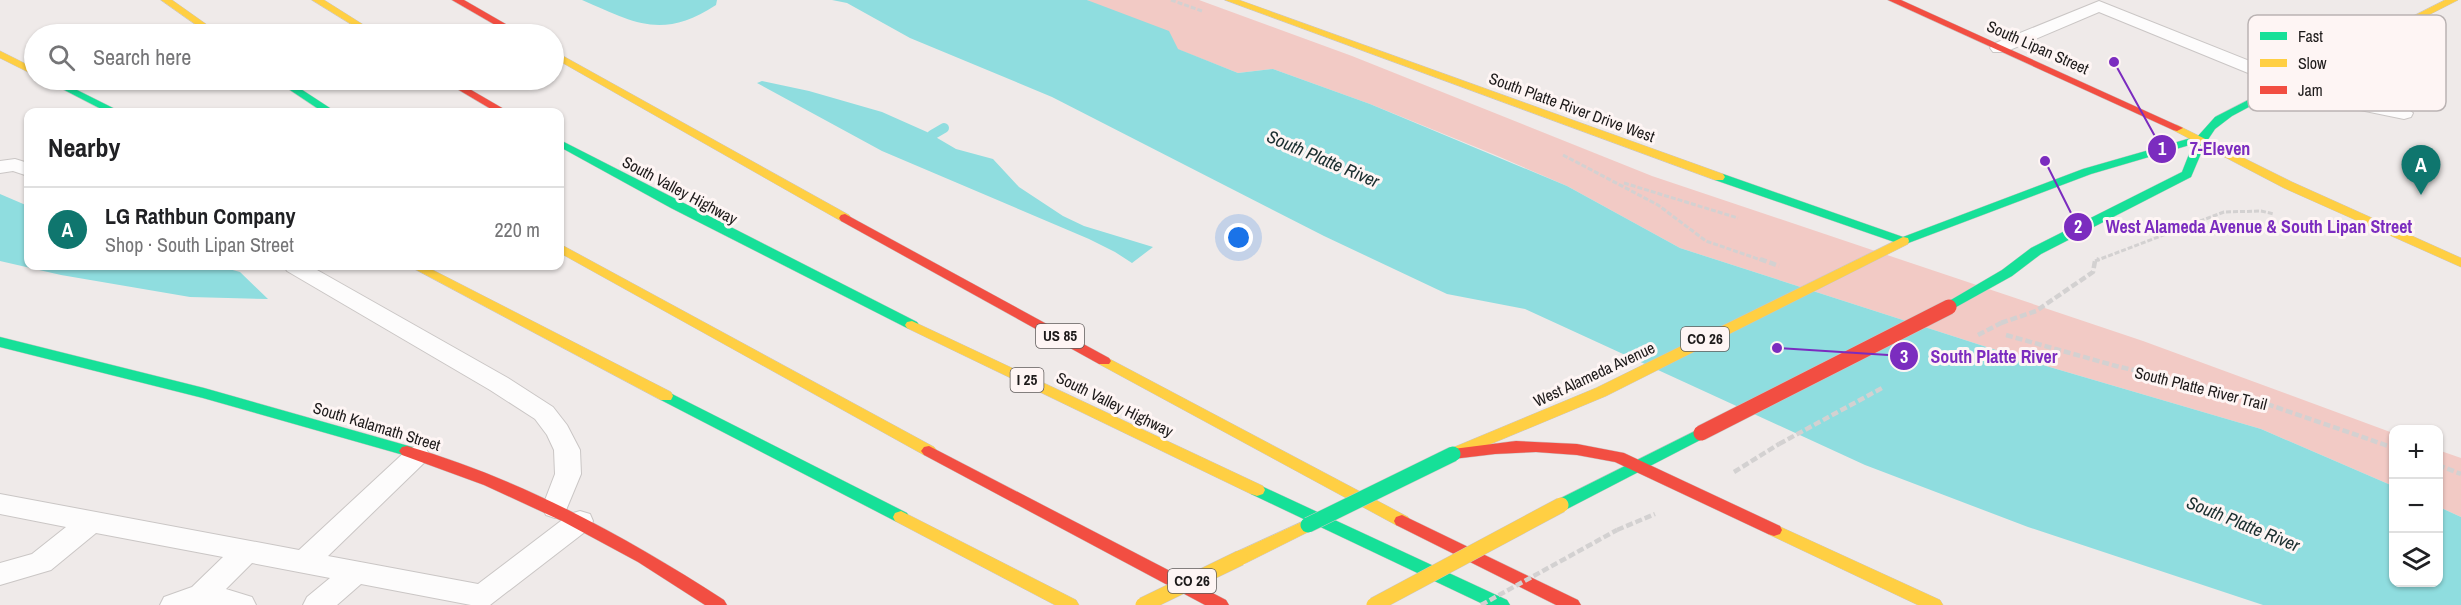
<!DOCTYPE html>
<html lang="en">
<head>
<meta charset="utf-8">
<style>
  :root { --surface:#fff; --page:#f6f6f6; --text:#202124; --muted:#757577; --line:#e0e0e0; --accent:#0f766e }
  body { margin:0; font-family:"Archivo Narrow",sans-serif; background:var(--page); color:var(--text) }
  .controls { position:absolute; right:18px; bottom:18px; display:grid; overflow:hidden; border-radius:12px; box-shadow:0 2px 4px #0004 }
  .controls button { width:54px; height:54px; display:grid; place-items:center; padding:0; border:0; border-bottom:2px solid var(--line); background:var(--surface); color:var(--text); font:30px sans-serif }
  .you { position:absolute; left:1239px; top:238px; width:21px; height:21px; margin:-15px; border:4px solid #fff; border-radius:50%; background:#1a73e8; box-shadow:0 0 0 9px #1a73e833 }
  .badge { display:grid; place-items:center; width:39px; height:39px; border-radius:50%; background:var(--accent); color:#fff; font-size:20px; font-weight:700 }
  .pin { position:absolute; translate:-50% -50px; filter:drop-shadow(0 2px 3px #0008) }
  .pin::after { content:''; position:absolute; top:32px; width:21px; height:18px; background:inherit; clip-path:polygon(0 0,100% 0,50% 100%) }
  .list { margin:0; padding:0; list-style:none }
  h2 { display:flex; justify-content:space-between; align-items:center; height:78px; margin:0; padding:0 24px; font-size:26px }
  h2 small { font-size:20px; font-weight:400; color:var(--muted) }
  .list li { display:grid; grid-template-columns:39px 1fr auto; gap:18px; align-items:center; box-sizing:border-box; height:84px; padding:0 24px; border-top:2px solid var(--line) }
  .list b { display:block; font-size:22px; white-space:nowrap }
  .list p { margin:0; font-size:20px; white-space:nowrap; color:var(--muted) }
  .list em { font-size:20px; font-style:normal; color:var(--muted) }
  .icon { flex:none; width:33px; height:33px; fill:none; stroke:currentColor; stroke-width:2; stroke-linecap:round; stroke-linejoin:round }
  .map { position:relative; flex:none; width:2461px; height:605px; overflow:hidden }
  .search { position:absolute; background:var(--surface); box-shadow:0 2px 4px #0004; left:24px; top:24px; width:540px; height:66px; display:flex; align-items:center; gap:15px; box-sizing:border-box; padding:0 21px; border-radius:33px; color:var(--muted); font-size:22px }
  .panel { position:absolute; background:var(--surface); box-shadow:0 2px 4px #0004; left:24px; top:108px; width:540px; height:162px; border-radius:12px }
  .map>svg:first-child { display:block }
  .green { fill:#f2cac5 }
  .water { fill:#8fdddf }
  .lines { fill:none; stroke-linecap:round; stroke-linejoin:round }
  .stream { stroke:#8fdddf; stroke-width:10 }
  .lane-casing { stroke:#cac6c5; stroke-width:2 }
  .fast-casing { stroke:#cac6c5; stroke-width:1 }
  .slow-casing { stroke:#cac6c5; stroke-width:1 }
  .jam-casing { stroke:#cac6c5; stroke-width:1 }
  .path-far1 { stroke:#d3d1d1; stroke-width:3; stroke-dasharray:5 2; stroke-linecap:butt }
  .path { stroke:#d3d1d1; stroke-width:4.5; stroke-dasharray:7 3; stroke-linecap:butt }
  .lane { fill:#fdfcfc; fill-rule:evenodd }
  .fast { fill:#16e098; fill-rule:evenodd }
  .slow { fill:#ffcf43; fill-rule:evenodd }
  .jam { fill:#f24e42; fill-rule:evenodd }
  .fast-bridge-casing { stroke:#cac6c5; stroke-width:16; stroke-linecap:butt }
  .slow-bridge-casing { stroke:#cac6c5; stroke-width:16; stroke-linecap:butt }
  .jam-bridge-casing { stroke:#cac6c5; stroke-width:16; stroke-linecap:butt }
  .path-bridge { stroke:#d3d1d1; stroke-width:4.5; stroke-dasharray:7 3; stroke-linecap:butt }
  .fast-bridge { stroke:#16e098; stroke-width:15 }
  .slow-bridge { stroke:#ffcf43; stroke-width:15 }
  .jam-bridge { stroke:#f24e42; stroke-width:15 }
  .labels { text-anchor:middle; stroke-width:6; stroke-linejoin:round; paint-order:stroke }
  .shield { fill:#fef5f4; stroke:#605c5b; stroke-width:1.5 }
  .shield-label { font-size:15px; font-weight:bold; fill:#1d1a1a }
  .street-label { font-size:16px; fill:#1d1a1a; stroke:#fef5f4 }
  .water-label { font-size:18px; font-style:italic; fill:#1a2e2f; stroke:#fef5f4 }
  .key { fill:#fef5f4; stroke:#bab3b3; stroke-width:1.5 }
  .key-label { font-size:16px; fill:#1d1a1a }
  .leader { fill:none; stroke:#7b2cbf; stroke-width:2 }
  .callout-dot { fill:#7b2cbf; stroke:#fef5f4; stroke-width:2 }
  .mark-label { font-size:18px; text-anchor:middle; font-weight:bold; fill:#fff }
  .callout-label { font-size:18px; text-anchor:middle; font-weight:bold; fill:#7b2cbf; stroke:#fef5f4; stroke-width:6; stroke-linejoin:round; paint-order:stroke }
</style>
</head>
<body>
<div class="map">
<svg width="2461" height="605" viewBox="0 0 2461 605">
  <rect width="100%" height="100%" fill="#efeae9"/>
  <g class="green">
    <polygon points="1087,0 1199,0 1352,56 1652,176 2143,341 2393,433 2393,486 2261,429 2036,363 1680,248 1567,186 1493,154 1370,104 1273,69 1238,73 1177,49"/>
    <polygon points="2438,450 2461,458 2461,517 2439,507"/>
  </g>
  <g class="water">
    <path d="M582 0H717L716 5C662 40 635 23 582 0Z"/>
    <polygon points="832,0 1087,0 1169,31 1178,49 1238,73 1273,69 1370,104 1567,186 1680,248 2036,363 2261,429 2393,486 2394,582 2438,582 2439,507 2461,517 2461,605 2263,605 2028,527 1865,465 1525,309 1447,294 1324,236 1052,97 910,38 847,3"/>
    <polygon points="762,81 809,91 882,112 927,132 956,149 993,159 1019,187 1063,216 1084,226 1153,247 1132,263 1115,252 1089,239 882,151 757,83"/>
    <polygon points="0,194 28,206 28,266 218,266 240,272 268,299 190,297 61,275 0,261"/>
  </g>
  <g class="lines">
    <polyline class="stream" points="932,135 944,128"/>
    <defs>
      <g id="lane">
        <polygon points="2099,1 2295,79 2298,83 2296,86 2375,102 2320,63 2323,59 2335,59 2413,113 2411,117 2404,119 2273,92 2270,88 2275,84 2099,12 2005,52 1993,52 1990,48 1993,44"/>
        <polygon points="15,159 28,163 28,176 13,171 0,173 0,161"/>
        <polygon points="284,266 310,266 508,378 553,407 567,425 580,450 581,474 564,515 555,518 546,515 542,508 555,474 554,450 547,435 535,419 490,390 287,271"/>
        <polygon points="417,446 426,449 430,455 426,461 328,556 478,584 570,514 580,511 590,514 593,521 590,528 490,605 471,605 361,584 337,605 303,605 307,597 330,578 252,563 226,589 252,597 256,605 160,605 164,597 192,587 223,557 96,533 51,570 0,585 0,563 32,554 66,527 0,514 0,494 299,550 408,449"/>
      </g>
      <g id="fast">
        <polygon points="45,80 57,80 121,112 107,112"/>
        <polygon points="275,80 287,80 336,112 323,112"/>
        <polygon points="2256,96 2260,97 2260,101 2232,116 2215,129 2205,144 2191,177 2041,254 2012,276 1949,311 1944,310 1942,307 1944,304 2002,270 2031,248 2182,172 2193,144 2091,174 1903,245 1715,180 1713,177 1715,174 1723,174 1903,237 2083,169 2198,136 2215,117"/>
        <polygon points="560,140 917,322 919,325 912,329 907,328 671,208 560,147"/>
        <polygon points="0,337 204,388 412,447 415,451 412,455 407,456 203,398 0,347"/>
        <polygon points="666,391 907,513 909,517 907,521 901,523 895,521 661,400 659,396 661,392"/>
        <polygon points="1701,428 1706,429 1709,433 1706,437 1567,509 1561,511 1555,509 1553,505 1555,501"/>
        <polygon points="1257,484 1507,600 1510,605 1485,605 1251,494 1249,490 1251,486"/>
      </g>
      <g id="slow">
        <polygon points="161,0 172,0 220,34 209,34"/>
        <polygon points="312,0 324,0 378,34 367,34"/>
        <polygon points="1225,0 1239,0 1723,174 1725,177 1723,180 1715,180"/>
        <polygon points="2445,0 2458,0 2260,101 2252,101 2250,99"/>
        <polygon points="0,51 34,68 34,75 0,58"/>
        <polygon points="554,51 849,215 851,218 845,222 841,221 554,58"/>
        <polygon points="2177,125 2292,182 2461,258 2461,267 2284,188 2173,130 2171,128"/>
        <polygon points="1903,237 1908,238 1909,241 1908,244 1606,396 1462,456 1452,456 1449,452 1452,448 1596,388"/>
        <polygon points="560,244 934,447 937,451 934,455 924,455 560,253"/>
        <polygon points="409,266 425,266 671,392 673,396 671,400 661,400"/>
        <polygon points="912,321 1263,486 1265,490 1263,494 1257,496 1251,494 907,328 905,325 907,322"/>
        <polygon points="1104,356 1408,517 1410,521 1408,525 1402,527 1396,525 1099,364 1097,361 1099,358"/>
        <polygon points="901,511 1076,600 1079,605 1055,605 895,521 893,517 895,513"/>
        <polygon points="1308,519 1314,521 1316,525 1314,529 1246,563 1240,564 1234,563 1232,558 1234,553"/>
        <polygon points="1774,524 1940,600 1943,605 1918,605 1768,534 1766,530 1768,526"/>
      </g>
      <g id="jam">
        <polygon points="452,0 464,0 523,34 511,34"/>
        <polygon points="1888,0 1901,0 2183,128 2177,131 2173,130"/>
        <polygon points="442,80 454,80 509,112 496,112"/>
        <polygon points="845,214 1109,358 1111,361 1109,364 1099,364 841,221 839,218 841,215"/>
        <polygon points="1516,441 1577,444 1624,453 1780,526 1782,530 1780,534 1774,536 1768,534 1615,462 1577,455 1536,452 1495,454 1453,459 1448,458 1445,454 1448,450 1453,449"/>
        <path d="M407 446C521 479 625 536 724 600L727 605H705L638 562 562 521 484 485 402 455 399 451 402 447Z"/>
        <polygon points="929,446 1226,600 1229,605 1205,605 924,455 921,451 924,447"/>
        <polygon points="1402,515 1578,600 1581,605 1556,605 1396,525 1394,521 1396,517"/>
      </g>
    </defs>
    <use href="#lane" class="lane-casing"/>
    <use href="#fast" class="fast-casing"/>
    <use href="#slow" class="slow-casing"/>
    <use href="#jam" class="jam-casing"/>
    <g class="path-far1">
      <polyline points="1171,0 1202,11"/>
      <polyline points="1563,155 1658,205 1706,241 1764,261"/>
      <polyline points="1624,183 1738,218"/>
      <polyline points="2095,261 2224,212 2261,211 2274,214"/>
    </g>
    <g class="path">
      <polyline points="1760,259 1779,266"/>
      <polyline points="2001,323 2036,311 2093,272 2095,261 2099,259"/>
      <polyline points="2006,335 2116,366 2241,395 2394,448"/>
      <polyline points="2438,465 2461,474"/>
      <polyline points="1734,472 1779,444"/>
      <polyline points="1617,530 1655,514"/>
    </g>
    <use href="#lane" class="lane"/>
    <use href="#fast" class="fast"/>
    <use href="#slow" class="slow"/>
    <use href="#jam" class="jam"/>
    <defs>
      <polyline id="fast-bridge" points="1308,525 1453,454"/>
      <g id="slow-bridge">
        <polyline points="1143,605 1240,558"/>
        <polyline points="1374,605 1561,505"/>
      </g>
      <polyline id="jam-bridge" points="1701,433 1949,307"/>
    </defs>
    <use href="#fast-bridge" class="fast-bridge-casing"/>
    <use href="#slow-bridge" class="slow-bridge-casing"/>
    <use href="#jam-bridge" class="jam-bridge-casing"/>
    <g class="path-bridge">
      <polyline points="1978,335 2001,323"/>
      <polyline points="1779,444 1882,388"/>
      <polyline points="1481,605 1617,530"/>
    </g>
    <use href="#fast-bridge" class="fast-bridge"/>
    <use href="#slow-bridge" class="slow-bridge"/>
    <use href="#jam-bridge" class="jam-bridge"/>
  </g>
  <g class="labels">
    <g class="shield">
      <rect x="1036" y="324" width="48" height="24" rx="4.5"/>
      <rect x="1681" y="327" width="48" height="24" rx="4.5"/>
      <rect x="1010.5" y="368" width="33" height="24" rx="4.5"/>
      <rect x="1168" y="569" width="48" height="24" rx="4.5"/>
    </g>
    <g class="shield-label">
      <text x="1060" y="341">US 85</text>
      <text x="1705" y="344">CO 26</text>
      <text x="1027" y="385">I 25</text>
      <text x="1192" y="586">CO 26</text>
    </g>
    <g class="street-label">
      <text transform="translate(2038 47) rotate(24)" y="6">South Lipan Street</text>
      <text transform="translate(1572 107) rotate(20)" y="6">South Platte River Drive West</text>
      <text transform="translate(680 190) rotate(28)" y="6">South Valley Highway</text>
      <text transform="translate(1594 374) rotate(-25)" y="6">West Alameda Avenue</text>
      <text transform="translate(2201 388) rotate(14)" y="6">South Platte River Trail</text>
      <text transform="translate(1115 404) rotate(26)" y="6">South Valley Highway</text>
      <text transform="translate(377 426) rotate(17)" y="6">South Kalamath Street</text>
    </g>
    <g class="water-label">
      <text transform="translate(1323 159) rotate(23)" y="6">South Platte River</text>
      <text transform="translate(2243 524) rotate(22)" y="6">South Platte River</text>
    </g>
  </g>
  <rect x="2248" y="15" width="198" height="96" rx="9" class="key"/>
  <rect x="2260" y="32" width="27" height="8" fill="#16e098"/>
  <rect x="2260" y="59" width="27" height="8" fill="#ffcf43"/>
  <rect x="2260" y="86" width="27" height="8" fill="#f24e42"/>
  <g class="key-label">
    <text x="2298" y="42">Fast</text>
    <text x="2298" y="69">Slow</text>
    <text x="2298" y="96">Jam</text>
  </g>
  <path class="leader" d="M2114 62L2162 149M2045 161L2078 227M1777 348L1904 356"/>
  <g class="callout-dot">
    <circle cx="2114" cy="62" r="6"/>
    <circle cx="2045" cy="161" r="6"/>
    <circle cx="1777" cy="348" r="6"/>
    <circle cx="2162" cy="149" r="15"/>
    <circle cx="2078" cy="227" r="15"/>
    <circle cx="1904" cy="356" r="15"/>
  </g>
  <g class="mark-label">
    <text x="2162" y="155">1</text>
    <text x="2078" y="233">2</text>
    <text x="1904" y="363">3</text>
  </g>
  <g class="callout-label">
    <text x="2220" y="155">7-Eleven</text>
    <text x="2259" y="233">West Alameda Avenue &amp; South Lipan Street</text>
    <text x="1994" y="363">South Platte River</text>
  </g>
</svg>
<div class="controls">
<button>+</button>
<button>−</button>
<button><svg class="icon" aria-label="layers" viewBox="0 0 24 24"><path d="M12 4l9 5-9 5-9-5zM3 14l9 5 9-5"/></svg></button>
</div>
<div class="you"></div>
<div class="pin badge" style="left:2421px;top:195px">A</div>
<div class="search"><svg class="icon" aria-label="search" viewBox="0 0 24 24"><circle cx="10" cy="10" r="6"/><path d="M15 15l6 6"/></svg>Search here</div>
<section class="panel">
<h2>Nearby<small></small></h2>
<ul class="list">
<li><span class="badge">A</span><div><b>LG Rathbun Company</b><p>Shop · South Lipan Street</p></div><em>220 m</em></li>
</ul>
</section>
</div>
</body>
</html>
